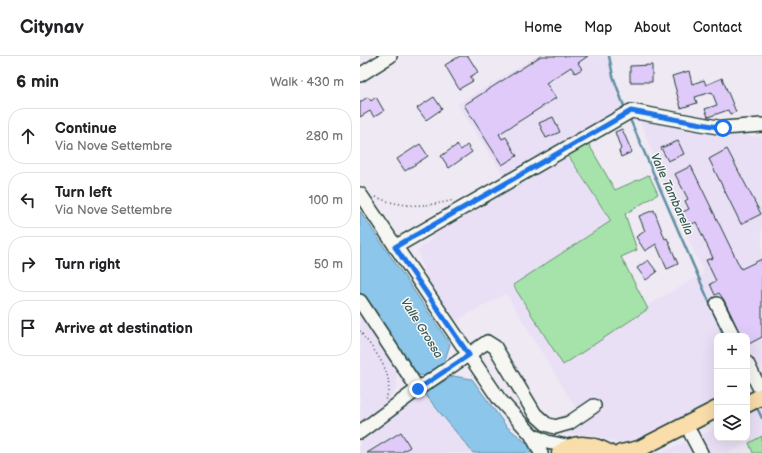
<!DOCTYPE html>
<html lang="en">
<head>
<meta charset="utf-8">
<style>
  :root { --surface:#fff; --page:#f2f2f2; --text:#202124; --muted:#757577; --line:#e0e0e0 }
  body { margin:0; font-family:"Balsamiq Sans",sans-serif; background:var(--page); color:var(--text) }
  .controls { position:absolute; right:12px; bottom:12px; display:grid; overflow:hidden; border-radius:8px; box-shadow:0 4px 16px #0002 }
  .controls button { width:36px; height:36px; display:grid; place-items:center; padding:0; border:0; border-bottom:1px solid var(--line); background:var(--surface); color:var(--text); font:20px sans-serif }
  .stop { position:absolute; width:12px; height:12px; margin:-9px; border:3px solid #1a73e8; border-radius:50%; background:#fff }
  .stop.end { background:#1a73e8; border-color:#fff; box-shadow:0 1px 4px #0008 }
  .list { margin:0; padding:0; list-style:none }
  h2 { display:flex; justify-content:space-between; align-items:center; height:52px; margin:0; padding:0 16px; font-size:17px }
  h2 small { font-size:13px; font-weight:400; color:var(--muted) }
  .list li { display:grid; grid-template-columns:26px 1fr auto; gap:12px; align-items:center; box-sizing:border-box; height:56px; margin:0 8px 8px; padding:0 8px; border:1px solid var(--line); border-radius:16px }
  .list b { display:block; font-size:15px; white-space:nowrap }
  .list p { margin:0; font-size:13px; white-space:nowrap; color:var(--muted) }
  .list em { font-size:13px; font-style:normal; color:var(--muted) }
  .icon { flex:none; width:22px; height:22px; fill:none; stroke:currentColor; stroke-width:2; stroke-linecap:round; stroke-linejoin:round }
  .map { position:relative; flex:none; width:402px; height:397px; overflow:hidden }
  header { display:flex; align-items:center; gap:24px; box-sizing:border-box; height:56px; padding:0 20px; background:var(--surface); border-bottom:1px solid var(--line) }
  header strong { font-size:19px }
  nav { display:flex; gap:22px; margin-inline-start:auto; font-size:14px }
  main { display:flex }
  aside { flex:1; background:var(--surface) }
  .map>svg:first-child { display:block }
  .built { fill:#eae0f6 }
  .green { fill:#a6e3aa; stroke:#62906f }
  .water { fill:#8cc6eb; stroke:#608fa2 }
  .lines { fill:none; stroke-linecap:round; stroke-linejoin:round }
  .stream { stroke:#608fa2; stroke-width:2.5 }
  .building { fill:#e0cafa; stroke:#1f3d34 }
  .minor-casing { stroke:#1f3d34; stroke-width:16 }
  .major-casing { stroke:#1f3d34; stroke-width:19 }
  .path { stroke:#1f3d34; stroke-width:1.5; stroke-dasharray:1 3; stroke-linecap:butt }
  .minor { stroke:#f6f6f2; stroke-width:13 }
  .major { stroke:#f9ddab; stroke-width:16 }
  .route { stroke:#1a73e8; stroke-width:5 }
  .labels { text-anchor:middle; stroke-width:3; stroke-linejoin:round; paint-order:stroke }
  .water-label { font-size:12px; font-style:italic; fill:#355859; stroke:#f6f6f2 }
</style>
</head>
<body>
<header>
<strong>Citynav</strong>
<nav><a>Home</a><a>Map</a><a>About</a><a>Contact</a></nav>
</header>
<main>
<aside>
<h2>6 min<small>Walk · 430 m</small></h2>
<ul class="list">
<li><svg class="icon" aria-label="ahead" viewBox="0 0 24 24"><path d="M12 20V5M6 11l6-6 6 6"/></svg><div><b>Continue</b><p>Via Nove Settembre</p></div><em>280 m</em></li>
<li><svg class="icon" aria-label="left" viewBox="0 0 24 24"><path d="M17 20v-9H6M10 6l-5 5 5 5"/></svg><div><b>Turn left</b><p>Via Nove Settembre</p></div><em>100 m</em></li>
<li><svg class="icon" aria-label="right" viewBox="0 0 24 24"><path d="M7 20v-9h11M14 6l5 5-5 5"/></svg><div><b>Turn right</b></div><em>50 m</em></li>
<li><svg class="icon" aria-label="arrive" viewBox="0 0 24 24"><path d="M6 21V4h12l-3 4 3 4H6"/></svg><div><b>Arrive at destination</b></div></li>
</ul>
</aside>
<div class="map">
<svg width="402" height="397" viewBox="0 0 402 397">
  <rect width="100%" height="100%" fill="#efe9f4"/>
  <filter id="ink" filterUnits="userSpaceOnUse"><feTurbulence type="fractalNoise" baseFrequency=".025" numOctaves="2"/><feDisplacementMap in="SourceGraphic" scale="8" xChannelSelector="R" yChannelSelector="G"/><feConvolveMatrix kernelMatrix="1 2 1 2 8 2 1 2 1" color-interpolation-filters="sRGB"/></filter>
  <g filter="url(#ink)">
    <g class="built">
      <polygon points="177,0 252,0 253,19 266,49 144,120 97,48"/>
      <polygon points="279,62 359,77 402,81 402,319 387,329 387,280 357,280 357,343 273,386 260,388 232,379 206,378 224,366 146,238 96,265 67,227 58,195 77,177 208,99 251,165 153,229 203,309 287,253 286,250 344,217 313,151"/>
      <polygon points="0,256 31,304 37,318 37,332 27,345 0,367"/>
      <polygon points="64,337 113,397 0,397 0,385"/>
      <polygon points="402,349 402,380 368,397 300,397 357,372 357,382 387,382 387,357"/>
    </g>
    <g class="green">
      <polygon points="228,87 255,134 289,119 298,138 265,158 277,194 261,201 288,253 203,309 153,229 251,165 208,99"/>
      <polygon points="402,380 402,397 393,397 389,387"/>
    </g>
    <g class="water">
      <polygon points="0,155 90,288 84,307 64,320 54,318 0,237"/>
      <polygon points="93,320 112,323 146,370 173,392 175,397 113,397 64,337"/>
    </g>
    <g class="lines">
      <g class="stream">
        <polyline points="249,0 253,20 265,53"/>
        <polyline points="269,61 364,280"/>
        <polyline points="397,352 402,362"/>
      </g>
    </g>
    <g class="building">
      <polygon points="100,0 108,0 118,16 110,21 113,25 99,33 85,9"/>
      <polygon points="181,0 228,0 218,7 222,13 215,17 211,11 186,27 196,42 139,78 142,83 146,81 157,100 142,109 104,49"/>
      <polygon points="292,9 292,26 270,26 270,10"/>
      <polygon points="329,15 332,28 344,24 346,29 362,22 376,56 370,58 368,54 348,61 345,53 357,49 352,36 335,41 337,47 321,52 312,20"/>
      <polygon points="8,41 11,45 16,41 24,55 14,61 10,55 0,61 0,46"/>
      <polygon points="74,41 82,53 66,64 57,52"/>
      <polygon points="193,61 200,76 186,82 179,67"/>
      <polygon points="262,73 272,96 261,101 259,95 261,93 255,76"/>
      <polygon points="318,85 324,98 308,105 301,92"/>
      <polygon points="60,88 68,100 45,115 37,103"/>
      <polygon points="97,89 101,94 107,89 112,96 89,112 81,100"/>
      <polygon points="367,93 401,158 381,168 349,103"/>
      <polygon points="331,110 381,213 402,203 402,281 387,289 387,280 381,280 364,244 359,237 355,239 350,228 356,225 346,204 353,202 336,166 325,172 319,158 329,153 325,145 328,143 315,118"/>
      <polygon points="294,154 305,183 307,182 318,208 307,213 296,188 285,195 276,181 285,175 279,160"/>
      <polygon points="288,204 297,216 286,224 277,212"/>
      <polygon points="41,376 50,391 40,397 7,397"/>
    </g>
    <g class="lines">
      <defs>
        <g id="minor">
          <polyline points="0,19 30,0"/>
          <polyline points="0,138 139,343 171,378 181,397"/>
          <polyline points="35,191 271,55 363,72 402,69"/>
          <polyline points="0,245 58,333 0,376"/>
          <polyline points="357,248 373,280"/>
          <polyline points="387,307 399,331"/>
          <polyline points="58,333 127,286 135,291 175,358 186,368 195,371 209,367 234,350"/>
          <polyline points="331,378 341,397"/>
          <polyline points="172,379 187,386 212,391"/>
        </g>
        <g id="major">
          <polyline points="387,348 402,340"/>
          <path d="M200 397C215 385 233 388 249 397"/>
          <polyline points="261,397 279,393 357,353"/>
        </g>
      </defs>
      <use href="#minor" class="minor-casing"/>
      <use href="#major" class="major-casing"/>
      <g class="path">
        <path d="M16 141C41 152 67 151 94 144"/>
        <path d="M0 275C13 294 38 319 25 344"/>
      </g>
      <use href="#minor" class="minor"/>
      <use href="#major" class="major"/>
    </g>
  </g>
  <g class="lines" filter="url(#ink)">
    <polyline class="route" points="58,333 109,299 35,191 271,55 363,72"/>
  </g>
  <g class="labels">
    <g class="water-label">
      <text transform="translate(312 138) rotate(66)" y="4">Valle Tambarella</text>
      <text transform="translate(62 272) rotate(58)" y="4">Valle Grossa</text>
    </g>
  </g>
</svg>
<div class="controls">
<button>+</button>
<button>−</button>
<button><svg class="icon" aria-label="layers" viewBox="0 0 24 24"><path d="M12 4l9 5-9 5-9-5zM3 14l9 5 9-5"/></svg></button>
</div>
<div class="stop" style="left:363px;top:72px"></div>
<div class="stop end" style="left:58px;top:333px"></div>
</div>
</main>
</body>
</html>
